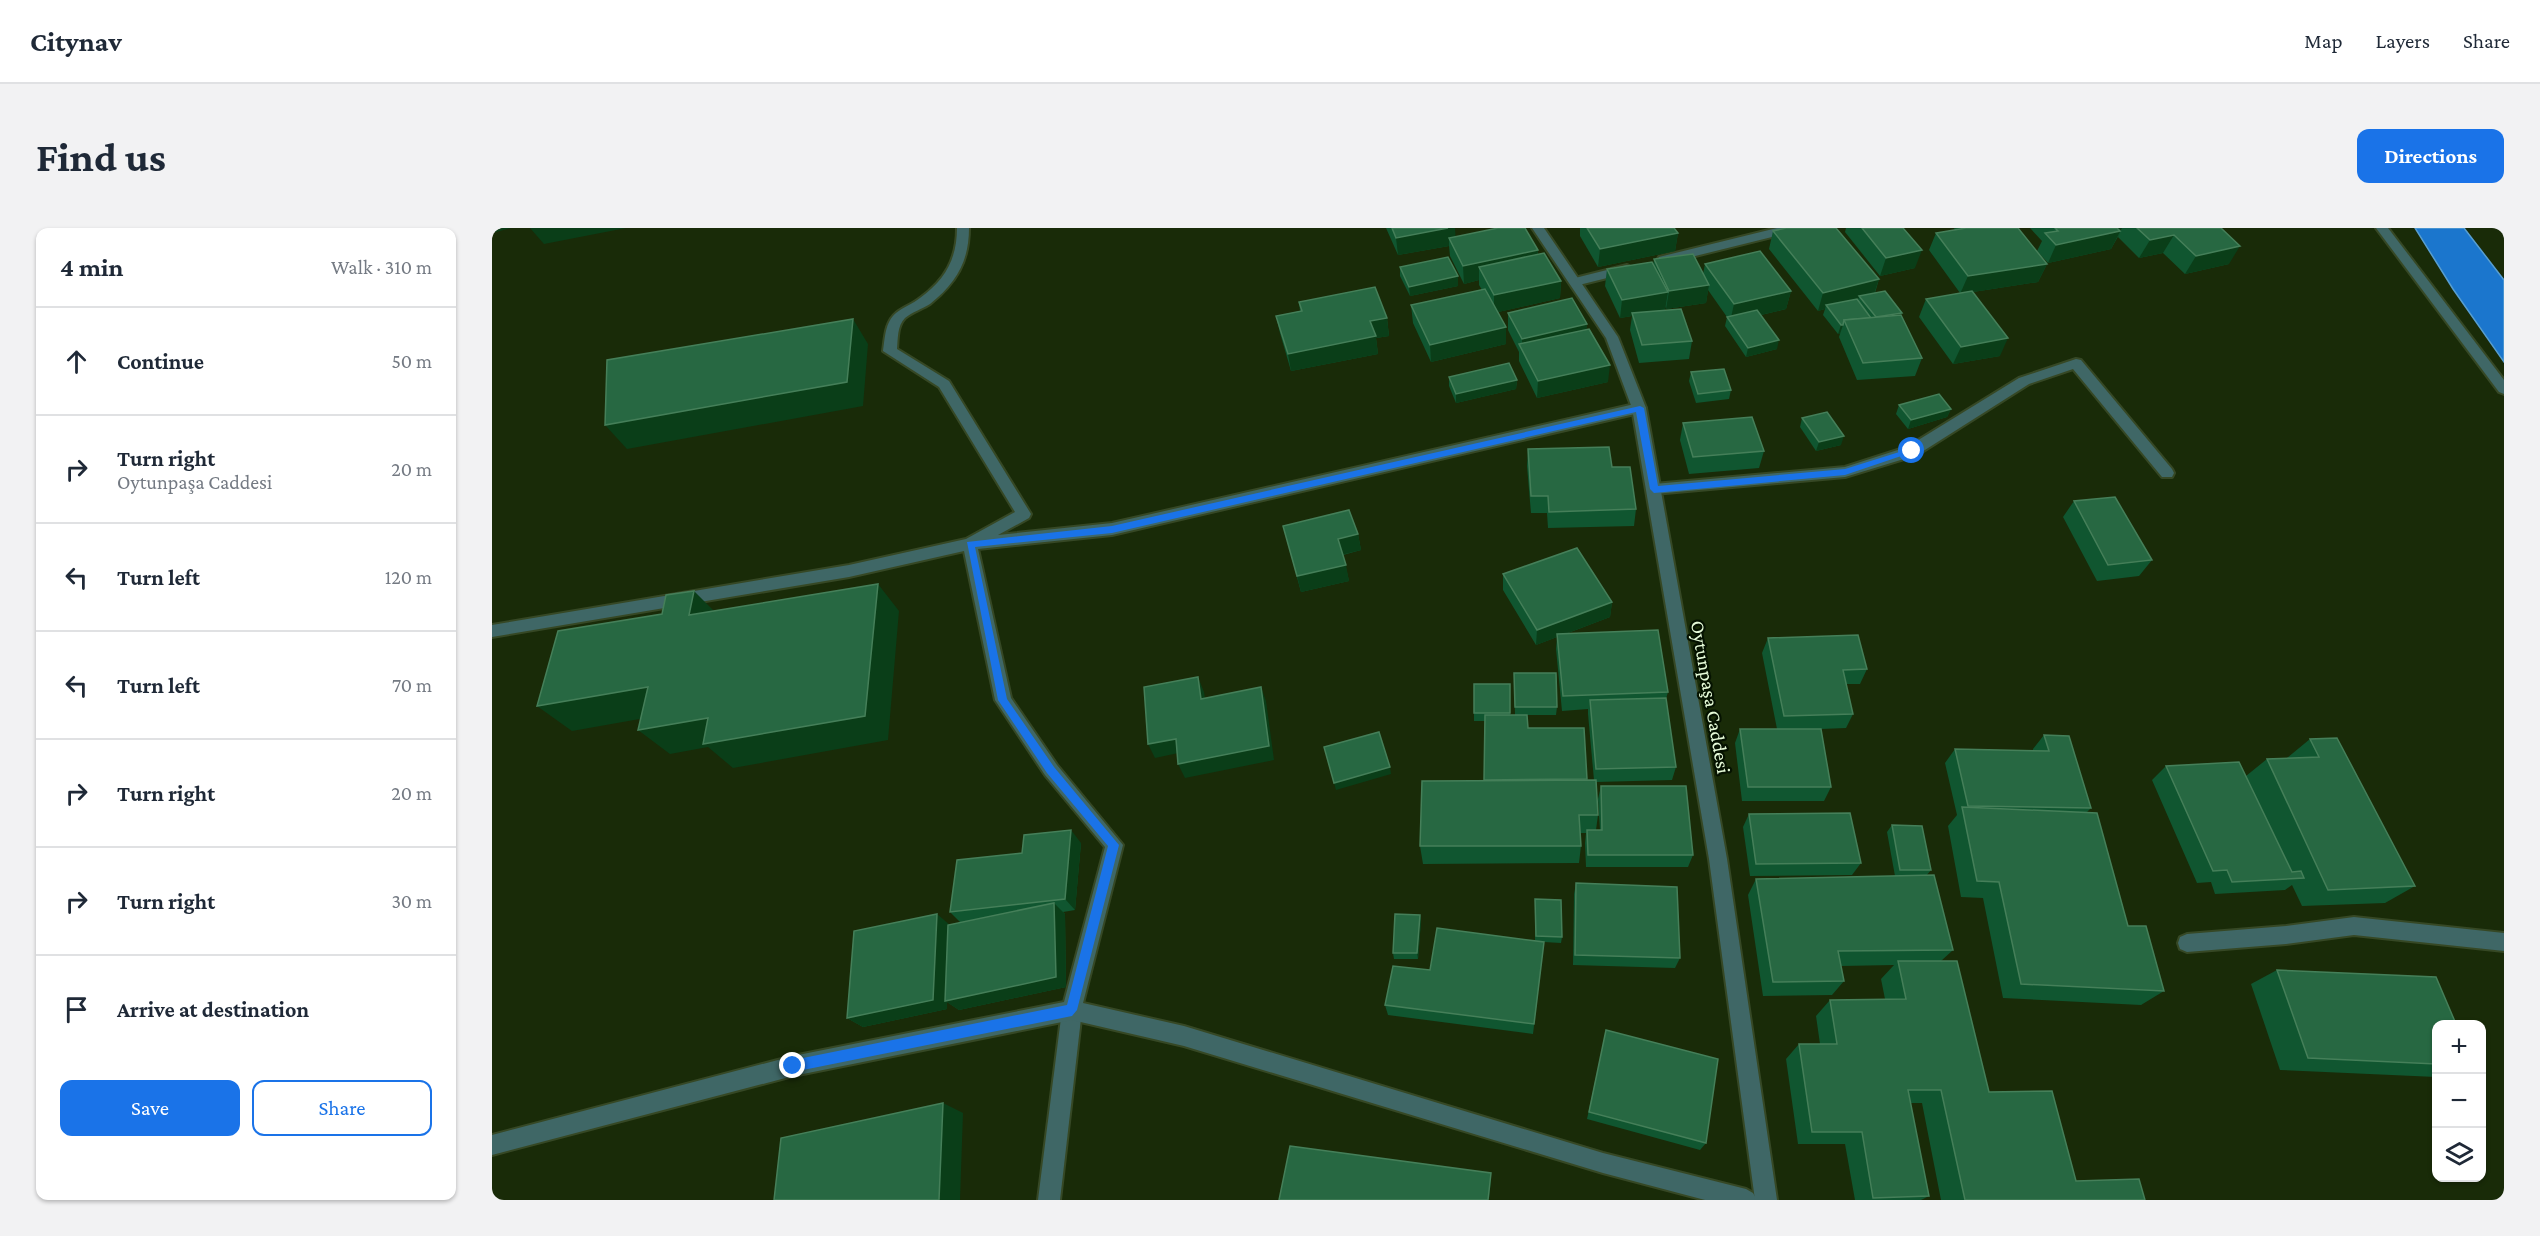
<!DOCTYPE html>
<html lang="en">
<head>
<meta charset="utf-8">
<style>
  :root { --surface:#fff; --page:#f2f2f3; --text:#1f2937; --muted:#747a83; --line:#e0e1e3; --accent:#1a73e8 }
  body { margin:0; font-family:"Crimson Pro",serif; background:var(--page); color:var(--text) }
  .controls { position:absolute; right:18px; bottom:18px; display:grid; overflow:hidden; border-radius:12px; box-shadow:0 2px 4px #0004 }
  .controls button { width:54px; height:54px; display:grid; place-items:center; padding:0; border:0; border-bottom:2px solid var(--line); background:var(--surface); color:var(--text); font:30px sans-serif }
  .stop { position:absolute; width:18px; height:18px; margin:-14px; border:4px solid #1a73e8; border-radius:50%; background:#fff }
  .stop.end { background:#1a73e8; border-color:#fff; box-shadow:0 2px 6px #0008 }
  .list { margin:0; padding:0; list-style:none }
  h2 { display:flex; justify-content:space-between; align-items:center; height:78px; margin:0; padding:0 24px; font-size:26px }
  h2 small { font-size:20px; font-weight:400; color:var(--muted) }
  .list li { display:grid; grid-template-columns:39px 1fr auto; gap:18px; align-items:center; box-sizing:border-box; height:108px; padding:0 24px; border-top:2px solid var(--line) }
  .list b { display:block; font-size:22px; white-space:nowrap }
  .list p { margin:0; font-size:20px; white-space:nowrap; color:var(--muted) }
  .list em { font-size:20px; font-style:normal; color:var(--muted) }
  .actions { display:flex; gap:12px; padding:18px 24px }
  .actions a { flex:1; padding:14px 0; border:2px solid var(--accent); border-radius:12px; text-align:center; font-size:21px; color:var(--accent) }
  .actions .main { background:var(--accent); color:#fff }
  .icon { flex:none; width:33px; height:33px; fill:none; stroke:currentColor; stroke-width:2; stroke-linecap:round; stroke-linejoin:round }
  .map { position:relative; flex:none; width:2012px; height:972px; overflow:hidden; border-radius:12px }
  header { display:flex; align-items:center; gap:36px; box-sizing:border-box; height:84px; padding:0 30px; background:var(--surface); border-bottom:2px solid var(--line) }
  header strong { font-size:28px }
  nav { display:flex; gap:33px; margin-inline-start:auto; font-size:21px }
  .intro { display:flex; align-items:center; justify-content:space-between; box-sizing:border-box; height:144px; padding:0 36px }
  h1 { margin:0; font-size:42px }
  .button { padding:15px 27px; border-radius:12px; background:var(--accent); color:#fff; font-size:21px; font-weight:700 }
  main { display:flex; gap:36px; padding:0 36px }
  aside { flex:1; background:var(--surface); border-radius:12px; box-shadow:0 2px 4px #0004 }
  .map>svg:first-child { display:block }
  .water { fill:#1b76cd; stroke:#589ed0; stroke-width:1.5 }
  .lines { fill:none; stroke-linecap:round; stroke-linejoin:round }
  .service-casing { stroke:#364825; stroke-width:4 }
  .minor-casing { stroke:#364825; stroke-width:4 }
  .tertiary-casing { stroke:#364825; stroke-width:4 }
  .service { fill:#3f6766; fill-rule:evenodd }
  .minor { fill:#3f6766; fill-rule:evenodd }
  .tertiary { fill:#3f6766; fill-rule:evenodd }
  .wall { fill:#105630 }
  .shaded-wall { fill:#0a3e18 }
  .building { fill:#276842; stroke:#457f59; stroke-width:1.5 }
  .route { fill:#1a73e8 }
  .labels { text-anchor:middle; stroke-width:4.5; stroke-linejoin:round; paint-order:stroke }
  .street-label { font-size:20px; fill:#e6fbd8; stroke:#051200 }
</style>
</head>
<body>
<header>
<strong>Citynav</strong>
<nav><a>Map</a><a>Layers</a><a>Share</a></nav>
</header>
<div class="intro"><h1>Find us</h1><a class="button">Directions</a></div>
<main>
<aside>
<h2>4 min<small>Walk · 310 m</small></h2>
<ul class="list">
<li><svg class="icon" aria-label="ahead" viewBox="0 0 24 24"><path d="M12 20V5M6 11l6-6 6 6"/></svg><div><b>Continue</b></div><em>50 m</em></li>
<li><svg class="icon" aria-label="right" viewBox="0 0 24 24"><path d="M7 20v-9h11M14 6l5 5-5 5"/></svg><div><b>Turn right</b><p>Oytunpaşa Caddesi</p></div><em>20 m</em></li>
<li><svg class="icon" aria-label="left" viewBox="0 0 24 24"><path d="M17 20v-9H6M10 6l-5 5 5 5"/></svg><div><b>Turn left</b></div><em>120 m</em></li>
<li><svg class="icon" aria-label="left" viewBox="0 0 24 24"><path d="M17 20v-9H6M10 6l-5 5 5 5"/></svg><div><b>Turn left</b></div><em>70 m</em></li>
<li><svg class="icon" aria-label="right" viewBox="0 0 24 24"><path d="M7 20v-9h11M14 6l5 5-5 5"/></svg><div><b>Turn right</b></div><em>20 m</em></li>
<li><svg class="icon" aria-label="right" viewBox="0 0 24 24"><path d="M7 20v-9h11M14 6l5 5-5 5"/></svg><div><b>Turn right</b></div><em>30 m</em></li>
<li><svg class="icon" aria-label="arrive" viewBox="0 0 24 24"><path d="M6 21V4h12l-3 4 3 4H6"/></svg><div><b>Arrive at destination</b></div></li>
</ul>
<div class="actions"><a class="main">Save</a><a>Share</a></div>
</aside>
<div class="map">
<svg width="2012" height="972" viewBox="0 0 2012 972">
  <rect width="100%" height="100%" fill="#192b08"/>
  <polygon class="water" points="1923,0 1972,0 2012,52 2012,134 1961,61"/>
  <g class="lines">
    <defs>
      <polygon id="service" points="580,772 587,775 590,782 568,972 546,972 570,782 573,775"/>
      <g id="minor">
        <path d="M465 0H477C477 34 464 55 438 76 430 81 420 84 413 90 405 98 406 111 405 121L457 153 539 286 537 290 506 307 620 295 1147 175 1152 177 1154 180 1152 183 1147 185 620 307 486 321 519 470 565 537 631 617 591 775 692 798 1111 925 1254 961 1261 965 1265 972H1213L1111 945 692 818 580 792 301 848 0 927V907L301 828 572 774 613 619 553 547 503 472 472 323 357 349 0 409V397L357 337 474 311 523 284 447 159 391 123C393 110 393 94 404 85 411 79 421 76 428 70 453 52 465 31 465 0Z"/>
        <polygon points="1285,0 1306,0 1304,3 1171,36 1165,32 1167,29"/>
        <polygon points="1884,0 1896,0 2012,152 2012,166 2007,164"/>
        <polygon points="1135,37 1141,41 1139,44 1083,58 1077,54 1079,51"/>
        <polygon points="1584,131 1589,132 1680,241 1682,245 1680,249 1670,249 1581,141 1537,156 1425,227 1353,249 1162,266 1155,261 1162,256 1353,239 1415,219 1527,150"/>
        <polygon points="1862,689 2012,705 2012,723 1862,707 1794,716 1695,724 1688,721 1686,715 1688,709 1695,706 1794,698"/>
      </g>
      <polygon id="tertiary" points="1040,0 1052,0 1126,109 1154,180 1235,631 1285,972 1263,972 1217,631 1140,180 1114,110"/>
    </defs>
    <use href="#service" class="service-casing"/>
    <use href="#minor" class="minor-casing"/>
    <use href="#tertiary" class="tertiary-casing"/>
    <use href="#service" class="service"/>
    <use href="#minor" class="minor"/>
    <use href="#tertiary" class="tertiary"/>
  </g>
  <g class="wall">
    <polygon points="894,0 963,0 963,9 1046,22 1046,27 1069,53 1068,70 1006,84 1014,116 939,134 921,95 919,77 990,62 987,57 987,52 972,56 958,28 957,18 906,27"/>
    <polygon points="1088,0 1182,0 1186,5 1183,23 1106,39 1088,8"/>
    <polygon points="1354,0 1411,0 1423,40 1388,48 1353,4"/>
    <polygon points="1462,0 1526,0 1555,36 1546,54 1481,64 1508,128 1461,136 1427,89 1434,71 1468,65 1437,22 1444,5 1463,2"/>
    <polygon points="1538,0 1729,0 1737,36 1693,46 1671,25 1647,30 1626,9 1628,5 1619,21 1556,35 1545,23 1550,13"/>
    <polygon points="1281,3 1387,51 1383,65 1409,87 1430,130 1423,148 1365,152 1347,109 1348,106 1346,106 1331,87 1333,81 1326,83 1277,21"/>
    <polygon points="1162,31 1211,46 1213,36 1299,63 1294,81 1269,87 1285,121 1254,129 1233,98 1235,89 1216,62 1214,75 1174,81 1173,78 1173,82 1200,113 1197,131 1147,135 1138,102 1140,88 1128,90 1113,58 1115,41 1161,37"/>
    <polygon points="908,39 966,48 966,58 918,68 908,48"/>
    <polygon points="807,74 895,90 897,108 884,110 886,126 799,143 788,105 784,88 808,83"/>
    <polygon points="1016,85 1095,96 1094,101 1116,154 1045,170 1027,133 1027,124 1016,102"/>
    <polygon points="1199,144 1239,162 1237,171 1204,175 1197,153"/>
    <polygon points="957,149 1025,152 1024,161 964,175 957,158"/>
    <polygon points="1407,177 1459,181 1455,189 1416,201 1404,186"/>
    <polygon points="1310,190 1349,217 1324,223 1308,199"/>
    <polygon points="1191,195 1272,223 1267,240 1197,246 1188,212"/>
    <polygon points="1036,221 1120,239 1144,281 1142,298 1056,300 1055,285 1039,285 1035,238"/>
    <polygon points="1582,273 1660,332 1647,348 1605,353 1571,289"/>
    <polygon points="791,298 866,306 869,322 851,327 857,353 809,364"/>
    <polygon points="1011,346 1120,374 1118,389 1076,405 1176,464 1174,471 1184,539 1180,552 1104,554 1106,587 1104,602 1108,602 1106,571 1109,558 1201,627 1196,639 1094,639 1093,615 1094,605 1088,605 1089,618 1087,635 931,636 928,618 992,553 993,493 982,493 982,456 1018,456 1018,487 1036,500 1095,552 1102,552 1096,486 1096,481 1070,483 1064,421 1065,409 1044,417 1011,362"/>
    <polygon points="1276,410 1375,441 1368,456 1354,456 1361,486 1354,500 1329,501 1339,559 1332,573 1250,573 1243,515 1248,501 1285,501 1270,425"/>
    <polygon points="1022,453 1065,479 1064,487 1023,487"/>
    <polygon points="1552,507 1599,580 1595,584 1636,698 1672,763 1649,777 1511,770 1491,670 1469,669 1456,598 1465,587 1453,535 1463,521 1541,523 1541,521"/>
    <polygon points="1818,511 1923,658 1893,675 1810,678 1800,657 1793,662 1723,666 1719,654 1705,655 1660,552 1674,538 1754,548 1775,531 1795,530"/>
    <polygon points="1257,586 1369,635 1360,647 1258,648 1251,599"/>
    <polygon points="1400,597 1439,642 1434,648 1461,722 1449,733 1497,864 1584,953 1653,972 1449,972 1430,875 1418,875 1437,968 1429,972 1363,972 1353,916 1306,916 1294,831 1307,816 1328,816 1324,788 1338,772 1393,771 1389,751 1402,737 1349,738 1352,753 1340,767 1271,768 1256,667 1264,651 1403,648 1395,604"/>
    <polygon points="589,615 583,682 571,684 573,686 574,759 467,782 455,774 455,781 371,799 355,790 458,697 469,695 458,684 530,625"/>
    <polygon points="1084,655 1188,730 1183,740 1081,737 1082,666"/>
    <polygon points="1043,671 1070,709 1069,715 1052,714 1041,806 896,787 893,777 938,742 1043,712"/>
    <polygon points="928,687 929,693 926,731 902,731 901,725"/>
    <polygon points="1785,742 1944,796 1944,849 1788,842 1759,756"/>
    <polygon points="1114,802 1214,915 1208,922 1095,891"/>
  </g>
  <g class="shaded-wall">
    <polygon points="0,0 19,0 0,5"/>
    <polygon points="38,0 134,0 52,16"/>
    <polygon points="956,0 963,0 964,16 957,10 957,18 906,27 904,10"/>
    <polygon points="1622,0 1630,0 1619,21 1556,35 1564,17"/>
    <polygon points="1186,5 1183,23 1106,39 1108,21"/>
    <polygon points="1682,7 1671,25 1647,30 1658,12"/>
    <polygon points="1748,18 1737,36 1693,46 1704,28"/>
    <polygon points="1046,22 1045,40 987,39 987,52 972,56 971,38"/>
    <polygon points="1430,22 1423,40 1388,48 1394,30"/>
    <polygon points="1555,36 1546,54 1468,66 1476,48"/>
    <polygon points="966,48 966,58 918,68 917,59"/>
    <polygon points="1387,51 1381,69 1367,68 1366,73 1334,77 1333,81 1326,83 1331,65"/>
    <polygon points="1069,53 1068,70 1002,85 1002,67"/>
    <polygon points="1217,57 1214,75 1174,81 1177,63"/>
    <polygon points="1299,63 1294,81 1238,94 1242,76"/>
    <polygon points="1176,64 1173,82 1140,85 1140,88 1128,90 1130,72"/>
    <polygon points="1410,85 1407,94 1384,90"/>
    <polygon points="895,90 897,108 884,110 886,126 799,143 796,126 878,93"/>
    <polygon points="361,91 376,116 371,178 135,221 113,197"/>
    <polygon points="1095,96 1093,114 1030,121 1030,111"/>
    <polygon points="1349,97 1351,97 1348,106 1346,106"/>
    <polygon points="1014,99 1014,116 939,134 938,117"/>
    <polygon points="1516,110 1508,128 1461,136 1469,119"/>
    <polygon points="1287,112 1285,121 1254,129 1256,120"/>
    <polygon points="1118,137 1116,154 1045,170 1046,153"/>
    <polygon points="1025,152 1024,161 964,175 964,166"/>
    <polygon points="1459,181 1455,189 1416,201 1419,192"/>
    <polygon points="1352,208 1349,217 1324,223 1327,214"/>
    <polygon points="866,306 869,322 849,327 846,311"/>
    <polygon points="854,337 857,353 809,364 805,348"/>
    <polygon points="386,356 407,383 396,512 241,540 216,519 178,526 146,502 216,490"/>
    <polygon points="202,363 229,390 197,387"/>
    <polygon points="1120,374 1118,389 1065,409 1065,406 1065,409 1044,417 1045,402"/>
    <polygon points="706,449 712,464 715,485 709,471"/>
    <polygon points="156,459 187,484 80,503 45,478"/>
    <polygon points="769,459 774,473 782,532 693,550 686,536"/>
    <polygon points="684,511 691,524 663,530 656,516"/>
    <polygon points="898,539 899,546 844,562 842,555"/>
    <polygon points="579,602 589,615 583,682 573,671"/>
    <polygon points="562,675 573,686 574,759 467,782 455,774 455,781 371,799 355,790 445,686 458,697"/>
    <polygon points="928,687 929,693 926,731 925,725"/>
    <polygon points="451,875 471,885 468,972 447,972"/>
    <polygon points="999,945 999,953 997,972 996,972"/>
  </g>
  <g class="building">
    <polygon points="900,0 956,0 904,10"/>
    <polygon points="1006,0 1033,0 1046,22 971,38 957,10"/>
    <polygon points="1095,0 1182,0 1186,5 1108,21"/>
    <polygon points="1294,0 1344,0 1387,51 1331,65 1281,3"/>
    <polygon points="1370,0 1411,0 1430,22 1394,30"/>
    <polygon points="1474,0 1526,0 1555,36 1476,48 1444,5"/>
    <polygon points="1563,0 1625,0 1628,3 1564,17 1553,5 1566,3"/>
    <polygon points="1645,0 1729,0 1748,18 1704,28 1682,7 1658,12"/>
    <polygon points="1268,23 1299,63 1242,76 1213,36"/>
    <polygon points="1052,25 1069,53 1002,67 987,39"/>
    <polygon points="1201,26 1217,57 1177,63 1162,31"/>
    <polygon points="956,29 966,48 917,59 908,39"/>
    <polygon points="1160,34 1176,64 1130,72 1115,41"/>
    <polygon points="883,59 895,90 878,93 884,108 796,126 784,88 810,83 807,74"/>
    <polygon points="993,61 1014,99 938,117 919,77"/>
    <polygon points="1393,63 1410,85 1384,89 1367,68"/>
    <polygon points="1480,63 1516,110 1469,119 1434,71"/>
    <polygon points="1080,70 1095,96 1030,111 1016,85"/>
    <polygon points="1365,71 1379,90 1352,92 1351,97 1349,97 1334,77"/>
    <polygon points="1189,81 1200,113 1150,117 1140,85"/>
    <polygon points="1265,82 1287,112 1256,120 1235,89"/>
    <polygon points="1409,87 1430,130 1371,135 1352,92"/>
    <polygon points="361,91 355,154 113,197 115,132"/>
    <polygon points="1097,101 1118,137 1046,153 1027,116"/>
    <polygon points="1017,135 1025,152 964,166 957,149"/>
    <polygon points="1232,141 1239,162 1206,166 1199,144"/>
    <polygon points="1447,166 1459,181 1419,192 1407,177"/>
    <polygon points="1335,184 1352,208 1327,214 1310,190"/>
    <polygon points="1260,189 1272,223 1201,229 1191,195"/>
    <polygon points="1117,219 1120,239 1138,239 1144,281 1057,284 1056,268 1039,268 1036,221"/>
    <polygon points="1623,269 1660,332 1616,337 1582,273"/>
    <polygon points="857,282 866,306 846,311 854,337 805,348 791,298"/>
    <polygon points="1085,320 1120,374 1045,402 1011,346"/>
    <polygon points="386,356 373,488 211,516 216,490 146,502 156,459 45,478 66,403 170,386 174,367 202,363 197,387"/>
    <polygon points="1166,402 1176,464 1071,468 1065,406"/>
    <polygon points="1366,407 1375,441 1351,442 1361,486 1292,488 1276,410"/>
    <polygon points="1022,445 1064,445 1065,479 1023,479"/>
    <polygon points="706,449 709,471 769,459 777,518 686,536 684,511 656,516 652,459"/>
    <rect x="982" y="456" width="36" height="29"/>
    <polygon points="1174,470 1184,539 1104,541 1098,472"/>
    <polygon points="993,487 1035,487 1036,500 1092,500 1095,551 992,552"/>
    <polygon points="1248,501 1329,501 1339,559 1256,559"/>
    <polygon points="887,504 898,539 842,555 832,519"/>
    <polygon points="1552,507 1577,508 1599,580 1476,578 1463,521 1557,523"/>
    <polygon points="1845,510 1923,658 1836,662 1775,531 1827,529 1818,511"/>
    <polygon points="1747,534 1800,644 1809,643 1812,650 1740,654 1735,642 1721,643 1674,538"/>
    <polygon points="1104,552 1106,587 1087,587 1089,618 928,618 930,553"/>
    <polygon points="1109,558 1194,558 1201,627 1096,627 1095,602 1110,602"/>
    <polygon points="1470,579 1605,585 1636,698 1654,698 1672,763 1529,756 1507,654 1485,653"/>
    <polygon points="1358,585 1369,635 1264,636 1257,586"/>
    <polygon points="1400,597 1430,598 1439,642 1408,642"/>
    <polygon points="579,602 573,671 458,684 465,632 530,625 532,607"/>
    <polygon points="1442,647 1461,722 1346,723 1352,753 1281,754 1264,651"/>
    <polygon points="1084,655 1185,659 1188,730 1083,727"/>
    <polygon points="1043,671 1069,672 1070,709 1044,708"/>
    <polygon points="562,675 564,749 453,773 456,697"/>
    <polygon points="445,686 441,772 355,790 362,703"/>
    <polygon points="903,686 928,687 925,725 901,725"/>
    <polygon points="945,700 1052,714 1042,796 893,777 901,738 938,742"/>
    <polygon points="1406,733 1465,733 1497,864 1560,863 1584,953 1647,951 1653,972 1473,972 1449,862 1416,862 1437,968 1381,970 1370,904 1320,904 1307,816 1345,816 1338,772 1414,771"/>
    <polygon points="1785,742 1944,749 1964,796 1944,796 1944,836 1816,830"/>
    <polygon points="1114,802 1226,831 1214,915 1097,884"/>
    <polygon points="451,875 447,972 282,972 289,910"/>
    <polygon points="798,918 999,945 996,972 787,972"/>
  </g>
  <polygon class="route" points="1148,178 1152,180 1166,258 1353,241 1420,220 1424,223 1353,247 1162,265 1158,261 1144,184 620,305 483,319 515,471 562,539 627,617 585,782 580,788 301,844 297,842 295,838 301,832 575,777 616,618 555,545 506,472 475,314 620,298"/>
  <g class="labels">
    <g class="street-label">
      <text transform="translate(1219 469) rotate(80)" y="7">Oytunpaşa Caddesi</text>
    </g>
  </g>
</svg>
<div class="controls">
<button>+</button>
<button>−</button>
<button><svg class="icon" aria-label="layers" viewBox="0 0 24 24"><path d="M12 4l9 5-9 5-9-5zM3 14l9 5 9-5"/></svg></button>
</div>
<div class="stop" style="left:1420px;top:223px"></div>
<div class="stop end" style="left:301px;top:838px"></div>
</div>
</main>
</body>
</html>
